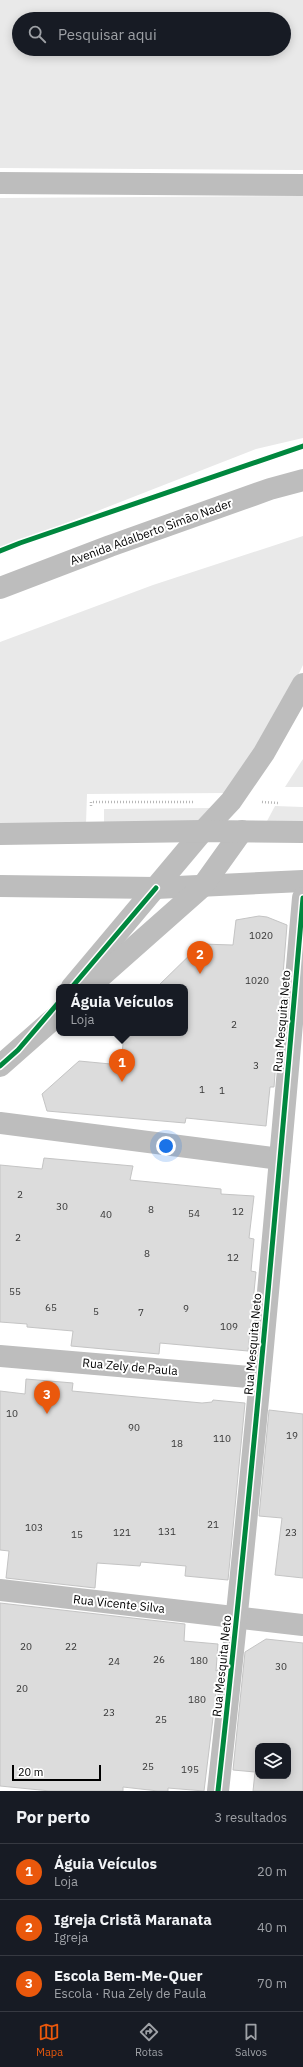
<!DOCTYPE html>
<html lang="pt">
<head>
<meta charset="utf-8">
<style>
  :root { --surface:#171b24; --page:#242831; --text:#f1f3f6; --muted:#9ea1a6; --line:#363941; --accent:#ea580c }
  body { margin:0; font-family:"IBM Plex Sans",sans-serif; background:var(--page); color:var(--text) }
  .controls { position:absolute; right:12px; bottom:12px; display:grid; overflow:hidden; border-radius:8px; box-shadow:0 2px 10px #0003 }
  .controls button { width:36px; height:36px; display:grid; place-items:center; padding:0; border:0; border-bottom:1px solid var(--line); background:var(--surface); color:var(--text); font:20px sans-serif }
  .scale { position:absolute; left:12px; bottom:10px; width:89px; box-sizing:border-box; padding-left:4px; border:2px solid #000; border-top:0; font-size:11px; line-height:14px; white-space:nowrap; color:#000; -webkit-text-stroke:3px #fff; paint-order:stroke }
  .you { position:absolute; left:166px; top:1146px; width:14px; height:14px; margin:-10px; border:3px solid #fff; border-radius:50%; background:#1a73e8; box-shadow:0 0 0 6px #1a73e833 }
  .badge { display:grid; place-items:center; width:26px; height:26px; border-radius:50%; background:var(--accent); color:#fff; font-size:13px; font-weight:700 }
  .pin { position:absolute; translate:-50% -33px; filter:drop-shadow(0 1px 2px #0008) }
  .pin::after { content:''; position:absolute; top:21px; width:14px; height:12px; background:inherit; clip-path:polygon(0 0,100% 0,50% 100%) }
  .popup { position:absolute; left:56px; top:984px; width:132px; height:52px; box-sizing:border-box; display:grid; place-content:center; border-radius:8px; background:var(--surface); filter:drop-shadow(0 1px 3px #0005); font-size:13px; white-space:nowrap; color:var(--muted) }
  .popup b { font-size:15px; color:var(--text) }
  .popup::after { content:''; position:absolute; left:50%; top:100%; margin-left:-8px; border:8px solid transparent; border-top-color:var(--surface) }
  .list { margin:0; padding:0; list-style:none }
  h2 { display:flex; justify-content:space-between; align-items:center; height:52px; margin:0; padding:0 16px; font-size:17px }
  h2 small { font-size:13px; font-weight:400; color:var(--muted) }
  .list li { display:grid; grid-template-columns:26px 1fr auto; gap:12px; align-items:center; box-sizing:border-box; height:56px; padding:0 16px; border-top:1px solid var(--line) }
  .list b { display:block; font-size:15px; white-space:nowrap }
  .list p { margin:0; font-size:13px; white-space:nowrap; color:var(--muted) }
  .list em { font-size:13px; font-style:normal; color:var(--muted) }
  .icon { flex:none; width:22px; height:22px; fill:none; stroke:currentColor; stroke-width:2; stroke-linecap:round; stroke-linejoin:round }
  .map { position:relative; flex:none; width:303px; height:1791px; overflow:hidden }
  .search { position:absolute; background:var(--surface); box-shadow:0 2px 10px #0003; left:12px; right:12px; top:12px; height:44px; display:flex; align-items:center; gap:10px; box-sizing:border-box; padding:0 14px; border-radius:22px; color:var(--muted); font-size:15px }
  .sheet { height:220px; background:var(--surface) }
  nav { display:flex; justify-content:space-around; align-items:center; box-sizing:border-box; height:56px; border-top:1px solid var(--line); background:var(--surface); font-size:11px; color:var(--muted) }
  nav a { display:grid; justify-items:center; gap:2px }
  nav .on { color:var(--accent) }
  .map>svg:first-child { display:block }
  .green { fill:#e9e9e9; fill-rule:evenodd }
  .building { fill:#dcdcdc; stroke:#c4c4c4; fill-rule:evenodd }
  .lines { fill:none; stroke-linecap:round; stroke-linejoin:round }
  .path { stroke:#b8b8b8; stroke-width:2.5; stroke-dasharray:1 2; stroke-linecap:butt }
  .minor { stroke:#bdbdbd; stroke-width:22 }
  .major { stroke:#bdbdbd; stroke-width:22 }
  .cycleway-casing { stroke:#fff; stroke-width:8 }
  .cycleway { stroke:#00873e; stroke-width:5 }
  .labels { text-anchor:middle; stroke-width:4; stroke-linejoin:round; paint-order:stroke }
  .number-label { font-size:10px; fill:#373737 }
  .street-label { font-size:12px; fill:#000; stroke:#fff }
</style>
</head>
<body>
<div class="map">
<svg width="303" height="1791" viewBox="0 0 303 1791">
  <rect width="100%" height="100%" fill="#fff"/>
  <g class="green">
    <path d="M0 0H303V170L0 168ZM19 19H284V49H19Z"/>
    <polygon points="303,196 303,438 256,449 0,549 0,198"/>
    <polygon points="303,536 303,665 272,729 226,793 87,794 86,824 0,824 0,642 153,585"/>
    <polygon points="303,759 303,787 285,787 301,762"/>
    <polygon points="275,806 303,807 303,823 266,823"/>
    <polygon points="212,808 198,823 104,824 104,809"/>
  </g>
  <g class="building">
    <polygon points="259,916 267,917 287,925 274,1087 270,1087 266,1126 186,1118 185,1123 47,1111 42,1094 79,1061 121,1065 124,1033 185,1033 185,987 157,987 201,944 233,945 236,920"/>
    <polygon points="44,1158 133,1166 130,1180 221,1189 221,1194 254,1196 249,1238 254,1239 251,1271 256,1272 248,1351 160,1343 159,1354 71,1346 73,1331 27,1327 27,1324 0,1322 0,1165 42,1169"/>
    <polygon points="26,1379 73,1383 72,1391 202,1403 212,1402 213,1400 245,1403 228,1580 185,1576 186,1566 141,1562 140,1566 97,1563 95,1588 6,1578 9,1551 0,1550 0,1391 25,1394"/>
    <polygon points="269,1410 303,1414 303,1578 275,1575 282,1518 259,1516"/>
    <polygon points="0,1603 185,1624 184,1641 218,1644 216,1671 219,1669 204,1791 168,1788 168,1791 158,1791 123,1787 123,1791 50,1791 0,1786"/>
    <path d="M266 1639 303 1643V1791H253L255 1772 233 1770 245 1652ZM258 1746H288V1776H258Z"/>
  </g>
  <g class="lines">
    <g class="path">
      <polyline points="262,802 279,803"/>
      <polyline points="91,806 91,802 193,802"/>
    </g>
    <g class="minor">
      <polyline points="0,183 303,185"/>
      <polyline points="0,886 156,888 303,881"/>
      <polyline points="72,987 203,831"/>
      <polyline points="89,987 202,887 242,831"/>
      <polyline points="0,1066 59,1014"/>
      <polyline points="0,1123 280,1159"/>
      <polyline points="0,1356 260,1378"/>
      <polyline points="0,1590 303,1625"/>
      <path d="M218 1791C251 1494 277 1196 303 898"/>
    </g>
    <g class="major">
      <polyline points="0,588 110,546 270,489 303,480"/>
      <polyline points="203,831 231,801 264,753 303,684"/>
      <polyline points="0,834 203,831 303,832"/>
    </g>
    <defs>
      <g id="cycleway">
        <polyline points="0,551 20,543 303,446"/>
        <polyline points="72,987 156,888"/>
        <polyline points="0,1066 18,1050 59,1002"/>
        <path d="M218 1791C251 1494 277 1196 303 898"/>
      </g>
    </defs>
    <use href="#cycleway" class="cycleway-casing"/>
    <use href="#cycleway" class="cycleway"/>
  </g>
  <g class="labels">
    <g class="number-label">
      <text x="261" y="939">1020</text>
      <text x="257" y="984">1020</text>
      <text x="234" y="1028">2</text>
      <text x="256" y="1069">3</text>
      <text x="202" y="1093">1</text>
      <text x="222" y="1094">1</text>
      <text x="20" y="1198">2</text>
      <text x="62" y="1210">30</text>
      <text x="151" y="1213">8</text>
      <text x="238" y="1215">12</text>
      <text x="194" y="1217">54</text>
      <text x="106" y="1218">40</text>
      <text x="18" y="1241">2</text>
      <text x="147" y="1257">8</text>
      <text x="233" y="1261">12</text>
      <text x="15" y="1295">55</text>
      <text x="51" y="1311">65</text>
      <text x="186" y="1312">9</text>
      <text x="96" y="1315">5</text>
      <text x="141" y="1316">7</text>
      <text x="229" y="1330">109</text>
      <text x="12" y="1417">10</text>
      <text x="134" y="1431">90</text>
      <text x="292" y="1439">19</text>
      <text x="222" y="1442">110</text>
      <text x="177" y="1447">18</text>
      <text x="213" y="1528">21</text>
      <text x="34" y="1531">103</text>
      <text x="167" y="1535">131</text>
      <text x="122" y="1536">121</text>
      <text x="291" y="1536">23</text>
      <text x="77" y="1538">15</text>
      <text x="26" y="1650">20</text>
      <text x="71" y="1650">22</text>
      <text x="159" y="1663">26</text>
      <text x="199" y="1664">180</text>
      <text x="114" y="1665">24</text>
      <text x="281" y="1670">30</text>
      <text x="22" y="1692">20</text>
      <text x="197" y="1703">180</text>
      <text x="109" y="1716">23</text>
      <text x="161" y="1723">25</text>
      <text x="148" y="1770">25</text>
      <text x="190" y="1773">195</text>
    </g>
    <g class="street-label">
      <text transform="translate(151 532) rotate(-20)" y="4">Avenida Adalberto Simão Nader</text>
      <text transform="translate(282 1021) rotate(-85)" y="4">Rua Mesquita Neto</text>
      <text transform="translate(253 1344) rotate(-85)" y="4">Rua Mesquita Neto</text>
      <text transform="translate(130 1367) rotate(5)" y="4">Rua Zely de Paula</text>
      <text transform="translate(119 1604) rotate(6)" y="4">Rua Vicente Silva</text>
      <text transform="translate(222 1666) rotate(-84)" y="4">Rua Mesquita Neto</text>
    </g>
  </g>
</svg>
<div class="controls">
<button><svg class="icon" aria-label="layers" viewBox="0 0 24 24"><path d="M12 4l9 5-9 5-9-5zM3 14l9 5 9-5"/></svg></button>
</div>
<div class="scale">20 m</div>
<div class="you"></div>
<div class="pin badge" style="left:122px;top:1082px">1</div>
<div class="popup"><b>Águia Veículos</b>Loja</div>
<div class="pin badge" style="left:200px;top:974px">2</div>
<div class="pin badge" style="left:47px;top:1414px">3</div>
<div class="search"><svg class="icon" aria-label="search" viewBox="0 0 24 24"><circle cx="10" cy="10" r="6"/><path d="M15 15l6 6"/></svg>Pesquisar aqui</div>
</div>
<section class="sheet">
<h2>Por perto<small>3 resultados</small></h2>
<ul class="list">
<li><span class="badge">1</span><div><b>Águia Veículos</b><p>Loja</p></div><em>20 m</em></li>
<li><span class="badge">2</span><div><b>Igreja Cristã Maranata</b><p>Igreja</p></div><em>40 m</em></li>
<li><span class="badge">3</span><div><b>Escola Bem-Me-Quer</b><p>Escola · Rua Zely de Paula</p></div><em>70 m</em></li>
</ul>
</section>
<nav>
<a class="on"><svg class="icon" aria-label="map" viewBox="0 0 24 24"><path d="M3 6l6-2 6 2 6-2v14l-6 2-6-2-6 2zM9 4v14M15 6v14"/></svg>Mapa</a>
<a><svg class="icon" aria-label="directions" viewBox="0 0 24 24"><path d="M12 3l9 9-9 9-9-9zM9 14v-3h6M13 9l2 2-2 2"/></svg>Rotas</a>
<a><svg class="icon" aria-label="saved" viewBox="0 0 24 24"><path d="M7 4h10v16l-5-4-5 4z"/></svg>Salvos</a>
</nav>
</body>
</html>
